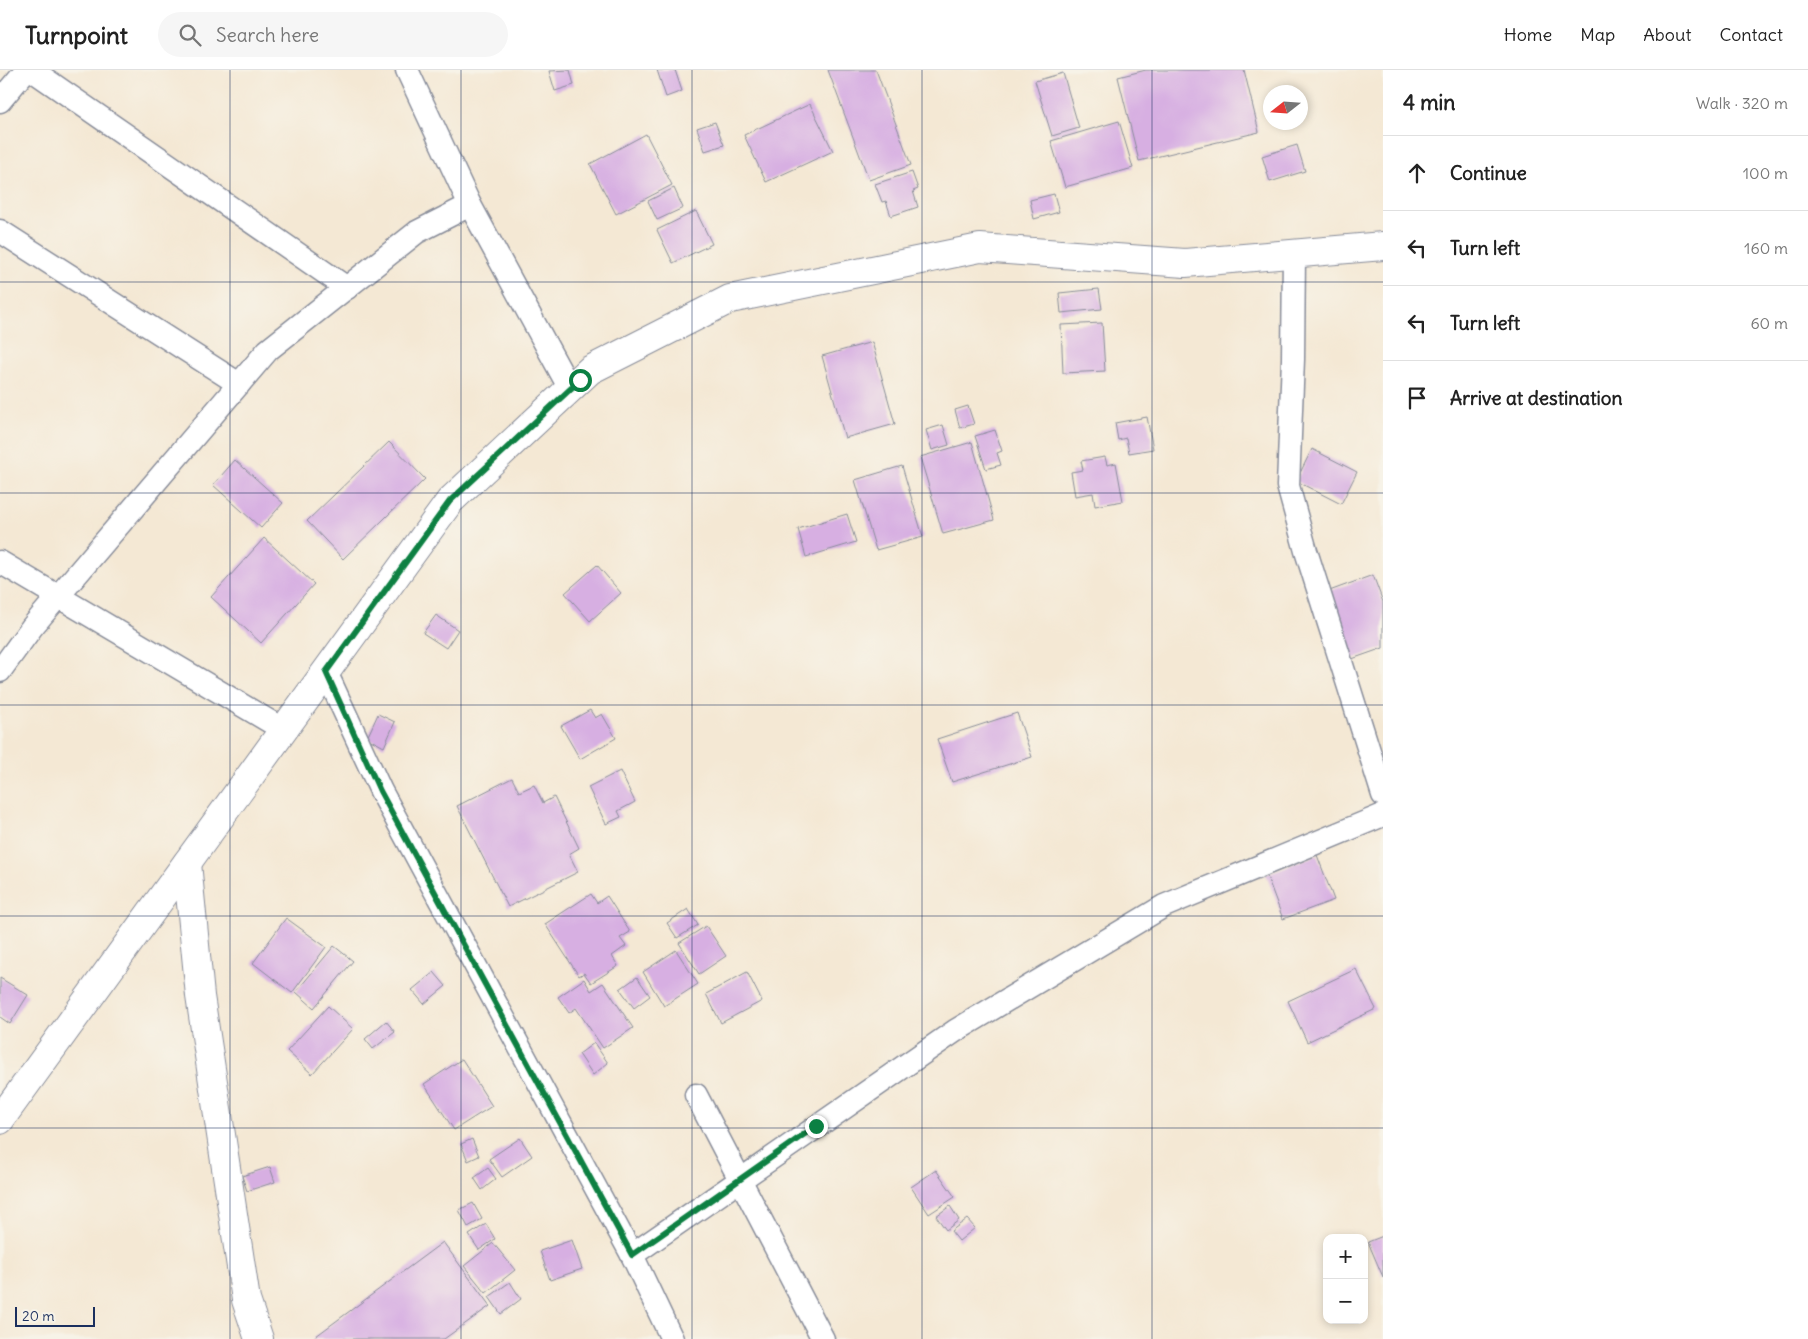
<!DOCTYPE html>
<html lang="en">
<head>
<meta charset="utf-8">
<style>
  :root { --surface:#fff; --page:#f6f6f6; --text:#222; --muted:#767676; --line:#e0e0e0 }
  body { margin:0; font-family:Delius,sans-serif; background:var(--page); color:var(--text) }
  .controls { position:absolute; right:15px; bottom:15px; display:grid; overflow:hidden; border-radius:10px; box-shadow:0 2px 8px #0003 }
  .controls button { width:45px; height:45px; display:grid; place-items:center; padding:0; border:0; border-bottom:1px solid var(--line); background:var(--surface); color:var(--text); font:25px sans-serif }
  .compass { position:absolute; left:1263px; top:15px; width:45px; height:45px; border-radius:50%; background:var(--surface); box-shadow:0 2px 8px #0003; rotate:253deg }
  .scale { position:absolute; left:15px; bottom:12px; width:80px; box-sizing:border-box; padding-left:5px; border:2px solid #1b2f5e; border-top:0; font-size:14px; line-height:18px; white-space:nowrap; color:#1b2f5e; -webkit-text-stroke:4px #f7f3e8; paint-order:stroke }
  .stop { position:absolute; width:15px; height:15px; margin:-11px; border:4px solid #0b8043; border-radius:50%; background:#fff }
  .stop.end { background:#0b8043; border-color:#fff; box-shadow:0 1px 5px #0008 }
  .list { margin:0; padding:0; list-style:none }
  h2 { display:flex; justify-content:space-between; align-items:center; height:65px; margin:0; padding:0 20px; font-size:21px }
  h2 small { font-size:16px; font-weight:400; color:var(--muted) }
  .list li { display:grid; grid-template-columns:32px 1fr auto; gap:15px; align-items:center; box-sizing:border-box; height:75px; padding:0 20px; border-top:1px solid var(--line) }
  .list b { display:block; font-size:19px; white-space:nowrap }
  .list em { font-size:16px; font-style:normal; color:var(--muted) }
  .icon { flex:none; width:28px; height:28px; fill:none; stroke:currentColor; stroke-width:2; stroke-linecap:round; stroke-linejoin:round }
  .map { position:relative; flex:none; width:1383px; height:1269px; overflow:hidden }
  header { display:flex; align-items:center; gap:30px; box-sizing:border-box; height:70px; padding:0 25px; background:var(--surface); border-bottom:1px solid var(--line) }
  header strong { font-size:24px }
  nav { display:flex; gap:28px; margin-inline-start:auto; font-size:18px }
  .search { width:350px; height:45px; background:var(--page); display:flex; align-items:center; gap:12px; box-sizing:border-box; padding:0 18px; border-radius:28px; color:var(--muted); font-size:19px }
  main { display:flex }
  aside { flex:1; background:var(--surface) }
  .map>svg:first-child { display:block }
  .building { fill:#d7afe2 }
  .lines { fill:none; stroke-linecap:round; stroke-linejoin:round }
  .minor-casing { stroke:#888c99; stroke-width:25 }
  .tertiary-casing { stroke:#888c99; stroke-width:30 }
  .primary-casing { stroke:#888c99; stroke-width:30 }
  .minor { stroke:#fff; stroke-width:22 }
  .tertiary { stroke:#fff; stroke-width:28 }
  .primary { stroke:#fff; stroke-width:28 }
  .route { stroke:#0b8043; stroke-width:6 }
  .grid { fill:none; stroke:#1b2f5e; stroke-width:1; stroke-opacity:0.55 }
</style>
</head>
<body>
<header>
<strong>Turnpoint</strong>
<div class="search"><svg class="icon" aria-label="search" viewBox="0 0 24 24"><circle cx="10" cy="10" r="6"/><path d="M15 15l6 6"/></svg>Search here</div>
<nav><a>Home</a><a>Map</a><a>About</a><a>Contact</a></nav>
</header>
<main>
<div class="map">
<svg width="1383" height="1269" viewBox="0 0 1383 1269">
  <rect width="100%" height="100%" fill="#f7f3e8"/>
  <filter id="ink" filterUnits="userSpaceOnUse"><feTurbulence type="fractalNoise" baseFrequency=".02" numOctaves="2"/><feDisplacementMap in="SourceGraphic" scale="10" xChannelSelector="R" yChannelSelector="G"/><feConvolveMatrix kernelMatrix="1 2 1 2 8 2 1 2 1" color-interpolation-filters="sRGB"/></filter>
  <filter id="wash" filterUnits="userSpaceOnUse"><feTurbulence type="fractalNoise" baseFrequency=".0096" numOctaves="4" result="noise"/><feDisplacementMap in="SourceGraphic" scale="20" xChannelSelector="R" yChannelSelector="G"/><feGaussianBlur stdDeviation="1.12" result="paint"/><feColorMatrix in="noise" values="0 0 0 0 0 0 0 0 0 0 0 0 0 0 0 0 0 1.4 0 .05"/><feComposite in="paint" operator="in"/></filter>
  <g filter="url(#wash)">
    <rect width="100%" height="100%" fill="#f4e8d4"/>
    <g id="blocks">
      <g class="building">
        <polygon points="570,0 574,15 555,21 549,1"/>
        <polygon points="657,0 675,0 682,21 666,27"/>
        <polygon points="828,0 876,0 911,95 869,110"/>
        <polygon points="1146,0 1244,0 1259,62 1139,91 1118,7"/>
        <polygon points="1063,3 1079,58 1052,66 1035,11"/>
        <polygon points="810,34 833,81 766,112 744,65"/>
        <polygon points="1119,51 1133,98 1065,117 1051,71"/>
        <polygon points="715,52 724,75 705,81 697,58"/>
        <polygon points="646,64 672,115 616,144 590,94"/>
        <polygon points="1297,75 1305,101 1270,112 1262,86"/>
        <polygon points="912,102 918,119 913,121 918,137 891,146 886,131 882,132 875,114"/>
        <polygon points="674,118 683,138 657,150 648,131"/>
        <polygon points="1054,124 1059,142 1034,149 1030,130"/>
        <polygon points="696,141 712,174 673,193 657,160"/>
        <polygon points="1099,219 1102,239 1061,243 1059,223"/>
        <polygon points="1102,253 1105,301 1063,303 1061,255"/>
        <polygon points="872,272 895,354 845,368 822,286"/>
        <polygon points="968,336 974,354 960,358 955,340"/>
        <polygon points="1147,347 1153,379 1129,383 1126,368 1118,370 1115,353"/>
        <polygon points="943,355 949,375 932,380 926,360"/>
        <polygon points="995,360 1002,381 997,383 1001,395 986,399 975,366"/>
        <polygon points="389,372 425,409 343,489 307,451"/>
        <polygon points="972,372 994,450 943,464 920,387"/>
        <polygon points="1312,379 1357,402 1341,434 1296,411"/>
        <polygon points="1105,387 1107,395 1116,393 1123,431 1095,436 1093,423 1075,426 1071,402 1083,400 1081,391"/>
        <polygon points="235,390 283,433 261,458 213,415"/>
        <polygon points="902,396 923,467 876,480 855,410"/>
        <polygon points="847,444 856,472 806,487 798,459"/>
        <polygon points="264,468 314,514 261,573 211,527"/>
        <polygon points="597,495 621,523 590,551 565,523"/>
        <polygon points="1373,505 1383,532 1383,578 1349,590 1324,523"/>
        <polygon points="436,545 458,560 446,578 423,563"/>
        <polygon points="590,640 595,648 602,644 616,668 580,689 561,656"/>
        <polygon points="1017,643 1032,687 952,712 937,669"/>
        <polygon points="378,644 395,652 384,677 367,668"/>
        <polygon points="620,701 635,732 618,741 621,747 606,754 588,717"/>
        <polygon points="512,708 519,722 534,715 543,733 554,727 579,778 569,784 578,802 508,837 457,736"/>
        <polygon points="1317,785 1334,830 1283,849 1266,804"/>
        <polygon points="591,824 597,833 607,826 630,862 620,868 626,876 612,886 618,896 591,913 584,903 579,906 545,854"/>
        <polygon points="688,839 698,855 677,868 667,853"/>
        <polygon points="286,848 326,877 292,923 253,893"/>
        <polygon points="706,856 726,886 699,904 679,873"/>
        <polygon points="334,876 353,891 314,938 296,922"/>
        <polygon points="676,880 698,914 664,936 643,902"/>
        <polygon points="1356,899 1376,939 1307,972 1288,931"/>
        <polygon points="434,902 446,916 424,934 412,920"/>
        <polygon points="747,902 762,931 721,953 706,924"/>
        <polygon points="637,907 650,926 634,938 620,919"/>
        <polygon points="0,908 28,925 10,954 0,947"/>
        <polygon points="584,909 591,921 603,913 633,958 603,978 576,938 569,943 558,927"/>
        <polygon points="328,936 353,959 312,1004 287,981"/>
        <polygon points="386,951 395,962 373,979 365,969"/>
        <polygon points="594,973 608,993 593,1005 579,984"/>
        <polygon points="462,989 492,1036 454,1060 424,1014"/>
        <polygon points="520,1068 532,1086 502,1107 489,1089"/>
        <polygon points="472,1069 479,1086 468,1091 461,1074"/>
        <polygon points="270,1097 275,1112 247,1121 242,1106"/>
        <polygon points="488,1098 496,1109 482,1120 474,1108"/>
        <polygon points="936,1100 955,1127 929,1144 911,1117"/>
        <polygon points="473,1133 482,1149 468,1157 459,1140"/>
        <polygon points="950,1136 959,1150 946,1160 936,1146"/>
        <polygon points="967,1149 975,1158 959,1171 951,1161"/>
        <polygon points="486,1154 495,1169 479,1180 469,1165"/>
        <polygon points="1383,1166 1383,1207 1368,1172"/>
        <polygon points="572,1170 582,1199 550,1210 540,1181"/>
        <polygon points="443,1172 490,1236 444,1269 312,1269"/>
        <polygon points="493,1173 515,1200 486,1223 464,1196"/>
        <polygon points="510,1212 521,1229 501,1244 489,1227"/>
      </g>
    </g>
  </g>
  <g filter="url(#ink)">
    <use href="#blocks" fill-opacity="0" stroke="#888c99" stroke-width="1"/>
    <g class="lines">
      <defs>
        <g id="minor">
          <polyline points="32,0 347,218"/>
          <polyline points="407,0 470,135 570,319"/>
          <polyline points="0,31 26,0"/>
          <polyline points="0,161 239,314"/>
          <polyline points="1294,183 1293,289 1288,416 1306,481 1383,725"/>
          <polyline points="0,492 284,660"/>
          <polyline points="0,601 32,557 268,280 417,162 470,135"/>
          <polyline points="326,602 381,721 632,1185 672,1269"/>
          <polyline points="696,1025 823,1269"/>
          <polyline points="632,1185 955,961 1164,836 1383,745"/>
        </g>
        <polyline id="tertiary" points="187,793 200,926 246,1230 259,1269"/>
        <polyline id="primary" points="0,1050 450,431 590,300 730,229 980,178 1185,193 1383,176"/>
      </defs>
      <use href="#minor" class="minor-casing"/>
      <use href="#tertiary" class="tertiary-casing"/>
      <use href="#primary" class="primary-casing"/>
      <use href="#minor" class="minor"/>
      <use href="#tertiary" class="tertiary"/>
      <use href="#primary" class="primary"/>
    </g>
  </g>
  <g class="lines" filter="url(#ink)">
    <polyline class="route" points="580,310 450,431 326,602 380,721 632,1185 816,1056"/>
  </g>
  <path class="grid" d="M230 0V1269M461 0V1269M692 0V1269M922 0V1269M1152 0V1269M0 212H1383M0 423H1383M0 635H1383M0 846H1383M0 1058H1383"/>
</svg>
<div class="controls">
<button>+</button>
<button>−</button>
</div>
<svg class="compass" viewBox="-18 -18 36 36"><path d="M0-13l5 13h-10z" fill="#e53935"/><path d="M0 13l5-13h-10z" fill="#767676"/></svg>
<div class="scale">20 m</div>
<div class="stop" style="left:580px;top:310px"></div>
<div class="stop end" style="left:816px;top:1056px"></div>
</div>
<aside>
<h2>4 min<small>Walk · 320 m</small></h2>
<ul class="list">
<li><svg class="icon" aria-label="ahead" viewBox="0 0 24 24"><path d="M12 20V5M6 11l6-6 6 6"/></svg><div><b>Continue</b></div><em>100 m</em></li>
<li><svg class="icon" aria-label="left" viewBox="0 0 24 24"><path d="M17 20v-9H6M10 6l-5 5 5 5"/></svg><div><b>Turn left</b></div><em>160 m</em></li>
<li><svg class="icon" aria-label="left" viewBox="0 0 24 24"><path d="M17 20v-9H6M10 6l-5 5 5 5"/></svg><div><b>Turn left</b></div><em>60 m</em></li>
<li><svg class="icon" aria-label="arrive" viewBox="0 0 24 24"><path d="M6 21V4h12l-3 4 3 4H6"/></svg><div><b>Arrive at destination</b></div></li>
</ul>
</aside>
</main>
</body>
</html>
